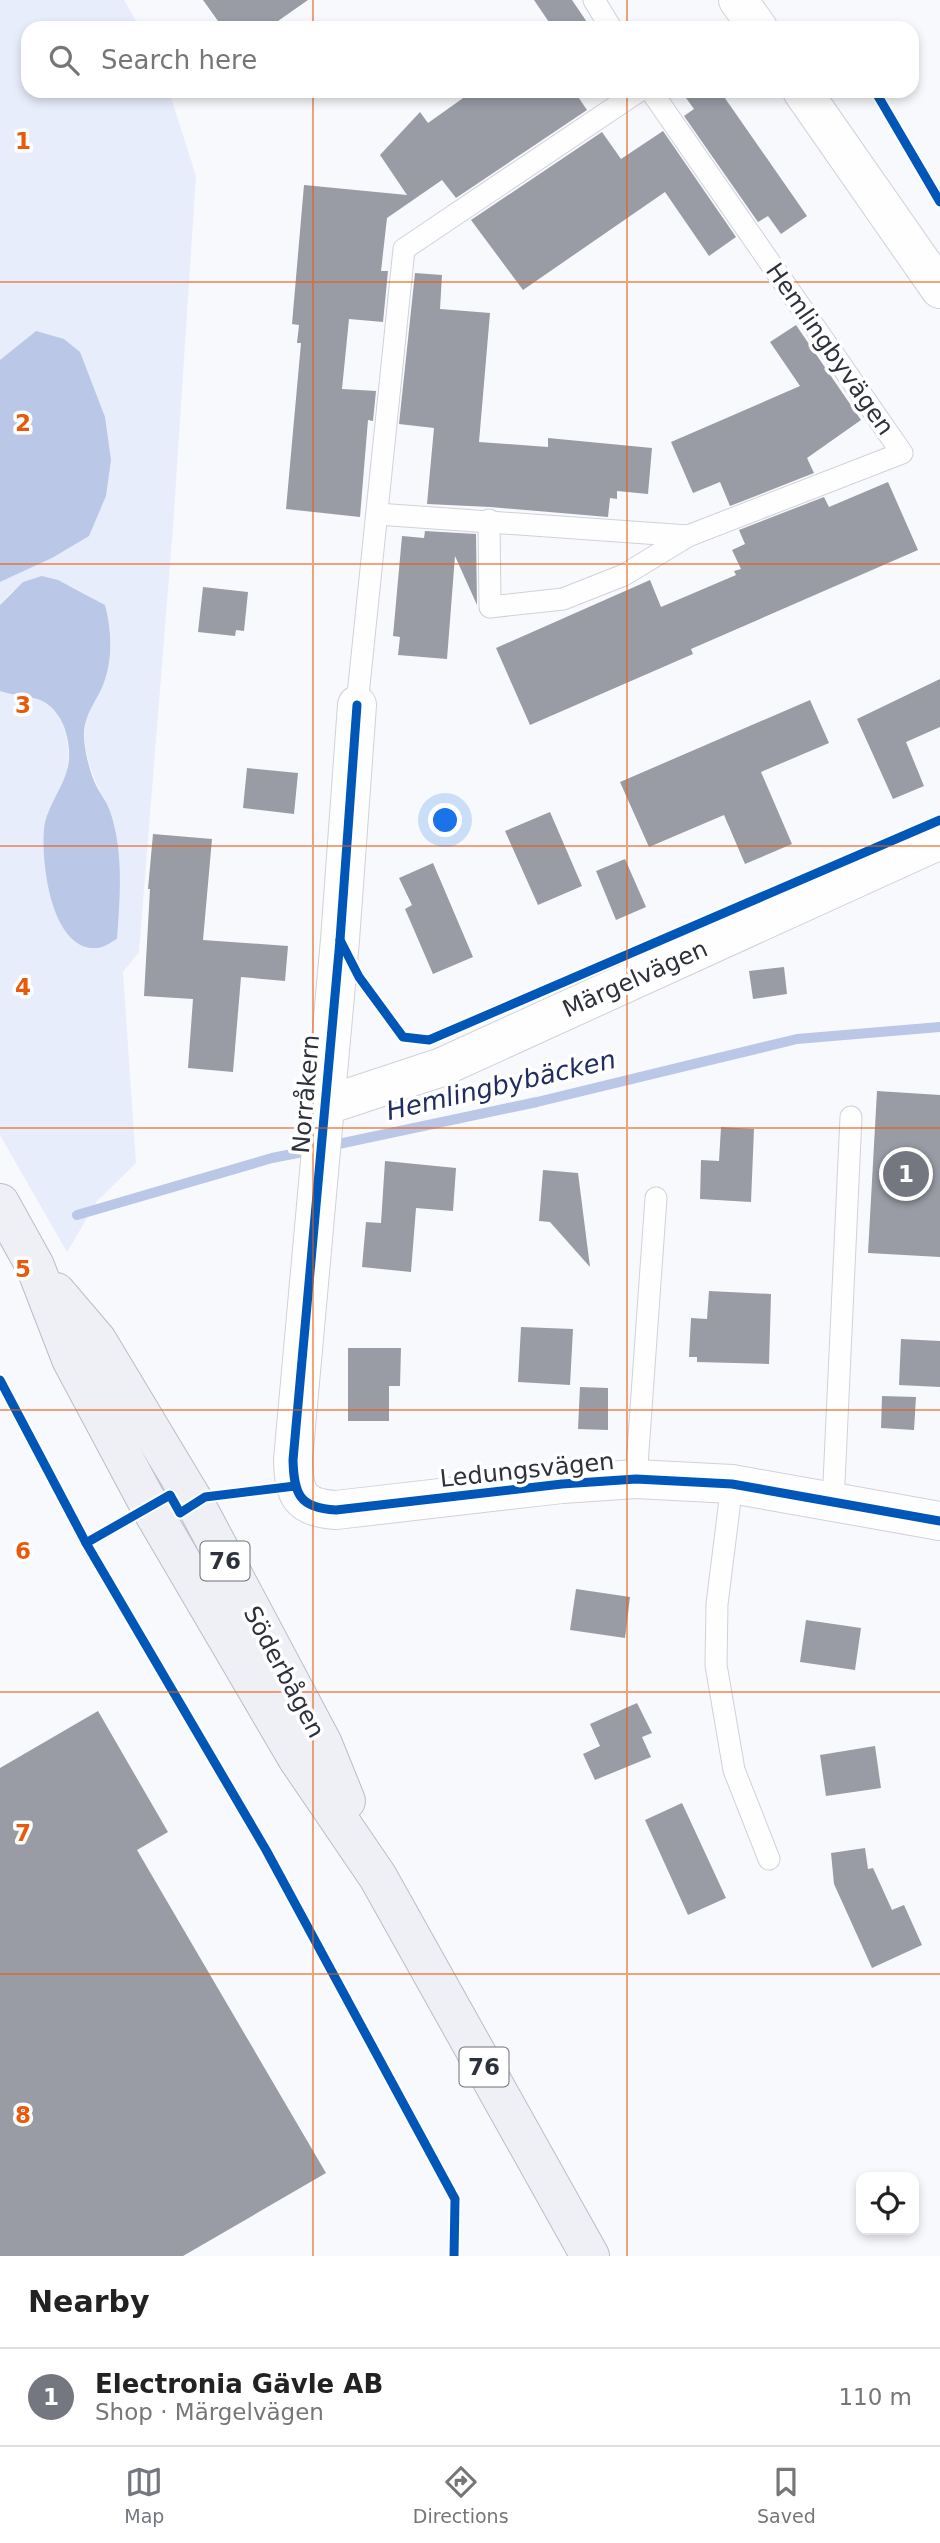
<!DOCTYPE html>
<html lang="en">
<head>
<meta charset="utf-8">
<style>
  :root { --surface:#fff; --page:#f2f2f2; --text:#222; --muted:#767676; --line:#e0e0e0; --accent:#74777f }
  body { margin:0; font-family:"DejaVu Sans",sans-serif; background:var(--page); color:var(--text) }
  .controls { position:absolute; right:21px; bottom:21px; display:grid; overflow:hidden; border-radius:14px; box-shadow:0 4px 10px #0003 }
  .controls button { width:63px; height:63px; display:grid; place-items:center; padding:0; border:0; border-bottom:2px solid var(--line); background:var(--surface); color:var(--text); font:35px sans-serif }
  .you { position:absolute; left:446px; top:821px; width:24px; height:24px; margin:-18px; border:5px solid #fff; border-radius:50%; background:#1a73e8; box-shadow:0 0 0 10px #1a73e833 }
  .badge { display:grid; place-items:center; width:46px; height:46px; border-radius:50%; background:var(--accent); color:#fff; font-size:23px; font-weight:700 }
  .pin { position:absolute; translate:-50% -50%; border:4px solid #fff; box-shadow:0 2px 7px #0006 }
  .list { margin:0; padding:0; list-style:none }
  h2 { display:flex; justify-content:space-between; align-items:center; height:91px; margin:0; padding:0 28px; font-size:30px }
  h2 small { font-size:23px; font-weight:400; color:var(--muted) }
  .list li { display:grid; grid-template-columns:46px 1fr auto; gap:21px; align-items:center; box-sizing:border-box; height:98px; padding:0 28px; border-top:2px solid var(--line) }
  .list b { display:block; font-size:26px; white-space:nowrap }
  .list p { margin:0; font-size:23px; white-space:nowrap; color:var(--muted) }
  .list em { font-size:23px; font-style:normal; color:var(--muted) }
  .icon { flex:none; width:38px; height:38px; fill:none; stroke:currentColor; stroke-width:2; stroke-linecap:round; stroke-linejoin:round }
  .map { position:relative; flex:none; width:940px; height:2256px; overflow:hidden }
  .search { position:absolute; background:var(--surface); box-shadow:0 4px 10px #0003; left:21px; right:21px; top:21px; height:77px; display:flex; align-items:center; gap:18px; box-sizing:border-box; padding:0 24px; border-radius:21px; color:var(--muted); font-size:26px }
  .sheet { height:189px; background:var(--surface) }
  nav { display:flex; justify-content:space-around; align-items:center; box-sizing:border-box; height:98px; border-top:2px solid var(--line); background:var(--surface); font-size:19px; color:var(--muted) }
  nav a { display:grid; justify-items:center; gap:4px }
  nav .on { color:var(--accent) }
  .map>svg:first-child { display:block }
  .green { fill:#e8edfc }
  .water { fill:#bbc7e6 }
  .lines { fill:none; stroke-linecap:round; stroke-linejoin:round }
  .stream { stroke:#bbc7e6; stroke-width:10 }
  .building { fill:#999ca5 }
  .service-casing { stroke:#d0d2d9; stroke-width:23 }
  .minor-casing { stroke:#d0d2d9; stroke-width:40 }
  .primary-casing { stroke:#b9bdc8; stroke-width:40 }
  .service { stroke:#fefeff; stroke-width:21 }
  .minor { stroke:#fefeff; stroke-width:38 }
  .primary { stroke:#eef0f6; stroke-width:38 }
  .cycleway-casing { stroke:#fff; stroke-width:13 }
  .cycleway { stroke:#0057b8; stroke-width:9 }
  .grid { fill:none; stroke:#e8590c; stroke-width:2; stroke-opacity:0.55 }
  .labels { text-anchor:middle; stroke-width:7; stroke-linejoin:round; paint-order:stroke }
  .shield { fill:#fff; stroke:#6c6f76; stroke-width:2 }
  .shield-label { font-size:23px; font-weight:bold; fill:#2d313b }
  .street-label { font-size:24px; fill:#2d313b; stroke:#fff }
  .water-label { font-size:26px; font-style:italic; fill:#1f2d62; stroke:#fff }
  .grid-label { font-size:23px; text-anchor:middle; font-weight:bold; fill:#e8590c; stroke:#fff; stroke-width:7; stroke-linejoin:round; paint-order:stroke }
</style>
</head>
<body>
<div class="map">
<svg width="940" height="2256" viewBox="0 0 940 2256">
  <rect width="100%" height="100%" fill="#f8f9fc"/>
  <path class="green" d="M0 0H124L140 28H28V91H169L196 176 173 527 139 952 123 972 136 1163 97 1201 67 1252 0 1135V691C9 694 18 693 28 695 67 705 72 743 66 777L110 809C96 786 79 748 86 721 88 708 97 698 102 686 114 661 112 631 105 605 64 583 36 559 0 605V582L52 558 89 535 106 496 36 331 0 360Z"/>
  <g class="water">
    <polygon points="36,331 64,339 80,352 105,417 111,460 106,496 89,536 52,558 0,582 0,360"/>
    <path d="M42 576 58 580 105 605C112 631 113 660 103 685 96 702 84 715 84 735 84 749 90 774 97 787 101 795 107 802 110 811 124 852 120 897 117 939 111 942 103 948 97 948 51 951 41 862 44 829 47 802 70 782 69 754 69 741 65 724 57 714 43 693 21 698 0 691V605L23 582Z"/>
  </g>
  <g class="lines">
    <g class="stream">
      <polyline points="329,1146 537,1102 797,1039 940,1027"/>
      <polyline points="77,1215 272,1158 313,1150"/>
    </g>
  </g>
  <g class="building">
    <polygon points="203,0 308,0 268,28 223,28"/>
    <polygon points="534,0 572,0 591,28 553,28"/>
    <polygon points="473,91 574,91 587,110 456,198 442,180 387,218 381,271 388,271 383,322 349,319 342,389 376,391 373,421 368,420 360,517 286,509 301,343 297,343 299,325 292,324 304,185 407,195 380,155 420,112 428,123"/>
    <polygon points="681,91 720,91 807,216 781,234 768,216 758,222 684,116 694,109"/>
    <polygon points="663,131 736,237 709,256 665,192 523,290 471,220 602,132 621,159"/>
    <polygon points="415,273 442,275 440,309 490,313 479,442 548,447 548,438 652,448 648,494 617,491 617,499 610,498 608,517 490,507 427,504 434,428 399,424"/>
    <polygon points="796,325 861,420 807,458 814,473 730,506 720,482 693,493 671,442 800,386 770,342"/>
    <polygon points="888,482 918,550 691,649 693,654 530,725 496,648 650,580 661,607 736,575 734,571 741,569 732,550 745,544 739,530 824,497 829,507"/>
    <polygon points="425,531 476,534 477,605 455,556 447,659 398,655 400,637 393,636 402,536 424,538"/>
    <polygon points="203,587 248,592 244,631 236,630 235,636 198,632"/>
    <polygon points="940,679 940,727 906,742 924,786 893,799 857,719"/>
    <polygon points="810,700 829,743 761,772 792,844 745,864 724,815 649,847 620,782"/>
    <polygon points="247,768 298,773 294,814 243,808"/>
    <polygon points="550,812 582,886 538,905 505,831"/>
    <polygon points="153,834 212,839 203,940 288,946 285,981 241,977 233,1072 188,1068 193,999 144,996 150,889 148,889"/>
    <polygon points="625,859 646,907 616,920 596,871"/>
    <polygon points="433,863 473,957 433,974 405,909 412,905 399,878"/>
    <polygon points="784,967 787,994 753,999 749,971"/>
    <polygon points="877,1091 940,1095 940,1257 868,1253"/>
    <polygon points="721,1127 754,1129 751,1202 700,1199 701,1160 719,1161"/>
    <polygon points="385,1161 456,1168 453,1211 416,1208 411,1272 362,1267 366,1222 381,1223"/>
    <polygon points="543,1170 578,1173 590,1267 550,1222 539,1221"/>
    <polygon points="709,1291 771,1294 769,1364 697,1362 697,1357 689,1357 691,1318 707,1319"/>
    <polygon points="521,1327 573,1329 570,1385 518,1382"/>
    <polygon points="901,1339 940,1341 940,1387 899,1385"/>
    <polygon points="348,1348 401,1348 400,1386 389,1386 389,1421 348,1421"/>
    <polygon points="580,1387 608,1388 608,1430 578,1429"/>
    <polygon points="882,1396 916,1397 914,1430 881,1428"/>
    <polygon points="576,1589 630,1597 625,1638 570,1630"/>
    <polygon points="806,1620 861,1628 855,1670 800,1662"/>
    <polygon points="637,1703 652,1733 642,1737 651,1757 595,1780 583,1754 600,1746 590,1724"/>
    <polygon points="98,1711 168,1832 137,1850 326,2173 183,2256 0,2256 0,1768"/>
    <polygon points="875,1746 881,1788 826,1796 820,1755"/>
    <polygon points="682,1803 726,1898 688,1915 645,1820"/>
    <polygon points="865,1848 868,1869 873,1868 892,1910 904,1905 922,1945 872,1968 834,1884 831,1853"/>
  </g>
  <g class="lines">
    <defs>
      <g id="service">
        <polyline points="594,0 611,28"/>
        <polyline points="377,514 688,536 902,453 651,91"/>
        <polyline points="489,520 490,607 563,599 624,575 688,536"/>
        <polyline points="357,705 404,249 639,91"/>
        <polyline points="636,1479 656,1198"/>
        <polyline points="732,1484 717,1604 716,1665 734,1770 769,1859"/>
        <polyline points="833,1504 851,1117"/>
      </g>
      <g id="minor">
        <polyline points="738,0 758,28"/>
        <polyline points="802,91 940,289"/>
        <path d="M357 705 340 940 293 1460C294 1494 299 1508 336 1510L562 1484 636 1479 732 1484 940 1521"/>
        <polyline points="324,1106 442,1067 940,840"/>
      </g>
      <g id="primary">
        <polyline points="0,1203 35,1266 71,1359 150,1507 297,1758 378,1877 590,2256"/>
        <polyline points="56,1292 97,1340 195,1503 323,1744 346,1801"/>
      </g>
    </defs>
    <use href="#service" class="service-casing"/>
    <use href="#minor" class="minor-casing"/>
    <use href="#primary" class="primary-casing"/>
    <use href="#service" class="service"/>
    <use href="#minor" class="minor"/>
    <use href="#primary" class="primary"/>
    <defs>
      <g id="cycleway">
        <polyline points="875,91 940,202"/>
        <path d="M357 705 340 940 293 1460C294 1494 299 1508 336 1510L562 1484 636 1479 732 1484 940 1521"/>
        <polyline points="340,940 359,977 403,1037 429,1040 940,820"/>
        <polyline points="0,1380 86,1543 266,1850 455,2199 454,2256"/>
        <polyline points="86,1543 170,1495 180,1513 205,1497 295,1486"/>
      </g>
    </defs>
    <use href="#cycleway" class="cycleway-casing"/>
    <use href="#cycleway" class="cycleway"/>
  </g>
  <path class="grid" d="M313 0V28M627 0V28M313 91V2256M627 91V2256M0 282H940M0 564H940M0 846H940M0 1128H940M0 1410H940M0 1692H940M0 1974H940"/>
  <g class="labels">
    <g class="shield">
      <rect x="200.5" y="1541.5" width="49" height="39" rx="5"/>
      <rect x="459.5" y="2047.5" width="49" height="39" rx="5"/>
    </g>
    <g class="shield-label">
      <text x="225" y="1569">76</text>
      <text x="484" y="2075">76</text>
    </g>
    <g class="street-label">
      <text transform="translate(830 349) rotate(55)" y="8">Hemlingbyvägen</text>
      <text transform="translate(635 979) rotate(-24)" y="8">Märgelvägen</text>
      <text transform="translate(306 1094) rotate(-85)" y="8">Norråkern</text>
      <text transform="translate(527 1470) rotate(-6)" y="8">Ledungsvägen</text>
      <text transform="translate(284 1672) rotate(62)" y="8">Söderbågen</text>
    </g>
    <g class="water-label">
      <text transform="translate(501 1085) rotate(-13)" y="9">Hemlingbybäcken</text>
    </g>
  </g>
  <g class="grid-label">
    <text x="23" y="149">1</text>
    <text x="23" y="431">2</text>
    <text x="23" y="713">3</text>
    <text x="23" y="995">4</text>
    <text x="23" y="1277">5</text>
    <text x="23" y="1559">6</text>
    <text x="23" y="1841">7</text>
    <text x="23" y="2123">8</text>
  </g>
</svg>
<div class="controls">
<button><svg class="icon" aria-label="locate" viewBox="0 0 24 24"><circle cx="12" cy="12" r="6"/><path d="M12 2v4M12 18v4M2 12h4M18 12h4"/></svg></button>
</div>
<div class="you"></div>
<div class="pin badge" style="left:906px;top:1174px">1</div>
<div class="search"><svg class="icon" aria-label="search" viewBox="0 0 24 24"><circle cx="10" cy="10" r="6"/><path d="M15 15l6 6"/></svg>Search here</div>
</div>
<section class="sheet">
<h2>Nearby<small></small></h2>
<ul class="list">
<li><span class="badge">1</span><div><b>Electronia Gävle AB</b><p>Shop · Märgelvägen</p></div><em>110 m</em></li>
</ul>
</section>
<nav>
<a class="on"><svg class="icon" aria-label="map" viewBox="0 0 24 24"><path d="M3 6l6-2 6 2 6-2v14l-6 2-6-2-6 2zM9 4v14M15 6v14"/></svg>Map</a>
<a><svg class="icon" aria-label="directions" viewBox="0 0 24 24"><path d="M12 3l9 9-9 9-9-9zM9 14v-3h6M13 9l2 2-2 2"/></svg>Directions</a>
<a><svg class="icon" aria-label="saved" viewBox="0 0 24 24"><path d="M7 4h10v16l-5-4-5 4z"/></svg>Saved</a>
</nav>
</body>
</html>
